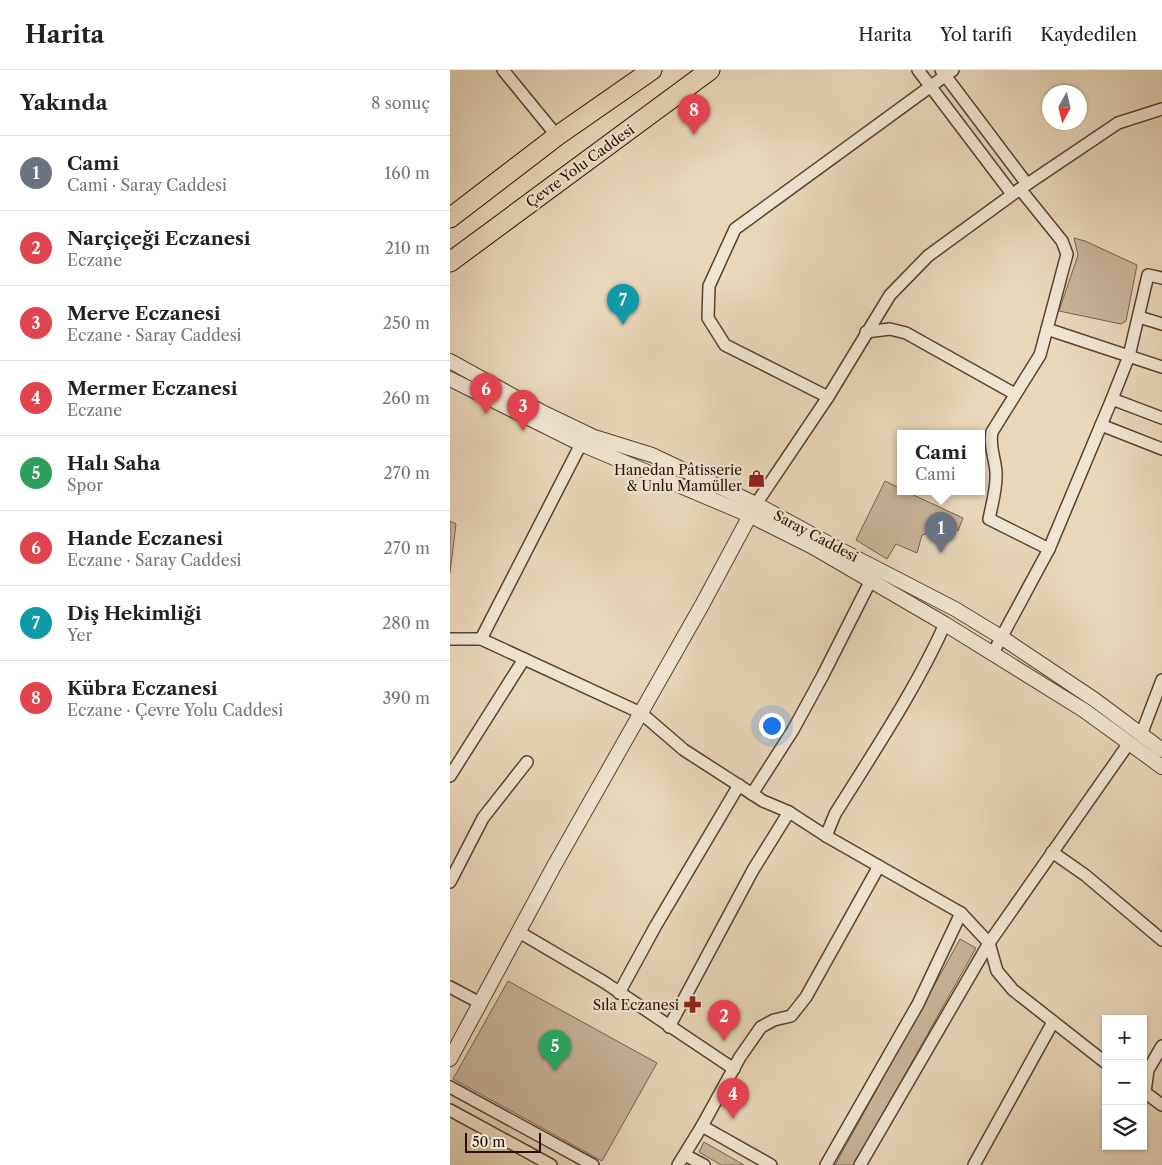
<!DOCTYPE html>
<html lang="tr">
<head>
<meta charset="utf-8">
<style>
  :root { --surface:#fff; --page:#f6f6f6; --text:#222; --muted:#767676; --line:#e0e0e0; --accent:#8f2418 }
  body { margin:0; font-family:"Libre Caslon Text",serif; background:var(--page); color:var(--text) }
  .controls { position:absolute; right:15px; bottom:15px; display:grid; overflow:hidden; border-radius:0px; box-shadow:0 1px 4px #0004 }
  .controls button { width:45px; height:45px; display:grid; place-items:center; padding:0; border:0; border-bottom:1px solid var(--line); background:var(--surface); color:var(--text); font:25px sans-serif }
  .compass { position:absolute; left:592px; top:15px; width:45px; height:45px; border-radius:50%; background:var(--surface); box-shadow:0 1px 4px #0004; rotate:188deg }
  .scale { position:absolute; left:15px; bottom:12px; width:76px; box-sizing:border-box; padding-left:5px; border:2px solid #291005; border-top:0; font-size:14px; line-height:18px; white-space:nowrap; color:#291005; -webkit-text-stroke:4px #f0e5d2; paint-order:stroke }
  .you { position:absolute; left:321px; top:655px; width:18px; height:18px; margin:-12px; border:4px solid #fff; border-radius:50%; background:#1a73e8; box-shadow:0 0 0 8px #1a73e833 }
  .badge { display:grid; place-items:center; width:32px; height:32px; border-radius:50%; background:var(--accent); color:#fff; font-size:16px; font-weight:700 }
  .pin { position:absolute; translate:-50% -41px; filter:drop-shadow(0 1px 2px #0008) }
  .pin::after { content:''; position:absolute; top:26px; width:18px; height:15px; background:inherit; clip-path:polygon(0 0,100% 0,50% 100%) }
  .popup { position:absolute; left:447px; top:360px; width:88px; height:65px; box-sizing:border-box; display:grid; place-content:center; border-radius:0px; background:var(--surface); filter:drop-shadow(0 1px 4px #0005); font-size:16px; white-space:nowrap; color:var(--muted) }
  .popup b { font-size:19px; color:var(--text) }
  .popup::after { content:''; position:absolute; left:50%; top:100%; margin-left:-10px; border:10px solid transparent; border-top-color:var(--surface) }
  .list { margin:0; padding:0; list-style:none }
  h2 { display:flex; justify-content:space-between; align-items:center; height:65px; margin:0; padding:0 20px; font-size:21px }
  h2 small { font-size:16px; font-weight:400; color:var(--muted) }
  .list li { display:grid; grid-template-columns:32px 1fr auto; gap:15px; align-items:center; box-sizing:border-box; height:75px; padding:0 20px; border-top:1px solid var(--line) }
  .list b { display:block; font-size:19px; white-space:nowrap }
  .list p { margin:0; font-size:16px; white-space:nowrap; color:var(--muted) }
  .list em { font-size:16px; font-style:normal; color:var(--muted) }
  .icon { flex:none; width:28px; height:28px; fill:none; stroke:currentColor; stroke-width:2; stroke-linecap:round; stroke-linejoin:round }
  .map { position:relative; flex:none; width:712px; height:1095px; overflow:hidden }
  header { display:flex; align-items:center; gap:30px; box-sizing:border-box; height:70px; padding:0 25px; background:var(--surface); border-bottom:1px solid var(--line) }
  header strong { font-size:24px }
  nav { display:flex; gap:28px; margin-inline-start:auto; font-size:18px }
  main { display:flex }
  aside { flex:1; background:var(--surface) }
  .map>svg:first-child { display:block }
  .green { fill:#c8b59a; stroke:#786250 }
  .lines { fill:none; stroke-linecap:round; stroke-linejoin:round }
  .minor-casing { stroke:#594232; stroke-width:14 }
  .tertiary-casing { stroke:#594232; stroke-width:16 }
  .trunk-casing { stroke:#291005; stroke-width:21 }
  .minor { stroke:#f0e5d2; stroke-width:11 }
  .tertiary { stroke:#f0e5d2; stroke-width:14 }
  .trunk { stroke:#e8d7b9; stroke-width:19 }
  .labels { text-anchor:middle; stroke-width:4.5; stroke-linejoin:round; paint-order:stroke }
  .street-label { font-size:14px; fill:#291005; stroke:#f0e5d2 }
  .poi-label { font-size:14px; fill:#291005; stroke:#f0e5d2; text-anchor:end }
</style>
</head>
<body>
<header>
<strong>Harita</strong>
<nav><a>Harita</a><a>Yol tarifi</a><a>Kaydedilen</a></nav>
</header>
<main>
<aside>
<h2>Yakında<small>8 sonuç</small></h2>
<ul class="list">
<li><span class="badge" style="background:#6b7280">1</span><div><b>Cami</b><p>Cami · Saray Caddesi</p></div><em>160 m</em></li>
<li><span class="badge" style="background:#e0444e">2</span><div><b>Narçiçeği Eczanesi</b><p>Eczane</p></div><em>210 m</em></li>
<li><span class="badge" style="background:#e0444e">3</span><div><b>Merve Eczanesi</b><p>Eczane · Saray Caddesi</p></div><em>250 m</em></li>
<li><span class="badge" style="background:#e0444e">4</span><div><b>Mermer Eczanesi</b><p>Eczane</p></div><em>260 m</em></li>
<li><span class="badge" style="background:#2e9e5b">5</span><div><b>Halı Saha</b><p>Spor</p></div><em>270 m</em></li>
<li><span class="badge" style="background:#e0444e">6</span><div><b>Hande Eczanesi</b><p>Eczane · Saray Caddesi</p></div><em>270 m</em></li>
<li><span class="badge" style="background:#0f9aa8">7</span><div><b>Diş Hekimliği</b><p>Yer</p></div><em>280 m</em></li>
<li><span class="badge" style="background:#e0444e">8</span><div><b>Kübra Eczanesi</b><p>Eczane · Çevre Yolu Caddesi</p></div><em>390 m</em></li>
</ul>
</aside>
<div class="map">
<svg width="712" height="1095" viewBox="0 0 712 1095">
  <rect width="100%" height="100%" fill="#e8d7b9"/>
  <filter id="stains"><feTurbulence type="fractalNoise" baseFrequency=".004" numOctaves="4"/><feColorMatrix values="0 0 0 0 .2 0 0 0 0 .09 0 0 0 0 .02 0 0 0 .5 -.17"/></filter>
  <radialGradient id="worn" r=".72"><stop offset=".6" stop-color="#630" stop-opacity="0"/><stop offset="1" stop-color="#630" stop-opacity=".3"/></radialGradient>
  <g class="green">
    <polygon points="624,168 635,171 687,195 676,251 671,254 609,241 628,185"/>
    <polygon points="435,411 451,419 451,422 457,422 513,448 508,461 503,456 472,465 467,483 446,474 437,489 406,470"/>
    <polygon points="0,451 6,454 0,503"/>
    <polygon points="510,869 526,878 404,1095 385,1095"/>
    <polygon points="58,911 207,993 152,1091 3,1009"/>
    <polygon points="254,1072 294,1095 271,1095 249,1082"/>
  </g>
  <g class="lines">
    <defs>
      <g id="minor">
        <polyline points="53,0 107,66"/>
        <polyline points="468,0 562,124"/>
        <polyline points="491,0 577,114"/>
        <polyline points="712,39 668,53 570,119 612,171 617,184 597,259 712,297"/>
        <polyline points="689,247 712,254"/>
        <path d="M597 259 590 285 542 362C539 376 545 388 546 402 547 418 542 434 539 449L599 479"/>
        <polyline points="416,262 440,259 456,263 565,324"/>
        <polyline points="378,327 275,275 258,248 259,216 285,159 503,0"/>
        <polyline points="662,329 712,348"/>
        <polyline points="651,355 712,379"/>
        <polyline points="306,434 378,327 440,225 478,186 570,119"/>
        <polyline points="0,569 31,569 191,643 234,680 313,731 339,742 376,766 511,843 539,873 547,901 563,920 656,993"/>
        <polyline points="31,569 131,374"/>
        <polyline points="543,583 599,479 662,329 679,286 698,205 712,208"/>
        <polyline points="691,665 712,610"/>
        <polyline points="0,706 74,589"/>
        <polyline points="302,724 343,660 373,605 421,510"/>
        <path d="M376 766 385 744C423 683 466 619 495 554"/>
        <polyline points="602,782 635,805 712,870"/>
        <polyline points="0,812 33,748 77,692"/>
        <polyline points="69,862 154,912 284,999"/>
        <polyline points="0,917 30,933"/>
        <polyline points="169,923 205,857 289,715"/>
        <polyline points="219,957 303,800 339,742"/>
        <polyline points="0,1017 143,1095"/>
        <polyline points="693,1021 712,1035"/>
        <polyline points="695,1022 698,1000 712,976"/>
        <polyline points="0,1040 101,1095"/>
        <polyline points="252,1056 321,1095"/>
        <polyline points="235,1085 254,1095"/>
        <polyline points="228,1095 252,1056 290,987 311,957 324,950 341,946 356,927 429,796"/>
        <polyline points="376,1095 468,934 511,843"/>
        <polyline points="410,1095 539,873 679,673"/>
        <polyline points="524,1095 603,952"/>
      </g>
      <g id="tertiary">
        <polyline points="0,291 92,342 144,367 202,385 306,434 383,476 505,539 551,567 645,630 712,680"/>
        <polyline points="0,309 131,374 299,445 363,477 495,554 635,641 712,697"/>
        <polyline points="0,989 104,796 252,535 304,438"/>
      </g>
      <g id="trunk">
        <polyline points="0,148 107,66 202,0"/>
        <polyline points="0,192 260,0"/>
      </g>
    </defs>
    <use href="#minor" class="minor-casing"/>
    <use href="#tertiary" class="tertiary-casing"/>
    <use href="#trunk" class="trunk-casing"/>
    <use href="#minor" class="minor"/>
    <use href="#tertiary" class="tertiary"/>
    <use href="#trunk" class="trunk"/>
  </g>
  <defs>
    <symbol id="shop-bare" viewBox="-9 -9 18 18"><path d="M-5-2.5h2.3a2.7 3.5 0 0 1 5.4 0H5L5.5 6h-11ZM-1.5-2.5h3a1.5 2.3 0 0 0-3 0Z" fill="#8f2418" stroke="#f0e5d2" stroke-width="2.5" paint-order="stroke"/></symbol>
    <symbol id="pharmacy-bare" viewBox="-9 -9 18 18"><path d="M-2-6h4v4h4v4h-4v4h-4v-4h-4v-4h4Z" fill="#8f2418" stroke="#f0e5d2" stroke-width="2.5" paint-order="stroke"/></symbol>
  </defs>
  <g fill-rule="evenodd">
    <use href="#shop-bare" x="294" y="396" width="25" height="25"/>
    <use href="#pharmacy-bare" x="230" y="922" width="25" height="25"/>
  </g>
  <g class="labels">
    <g class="street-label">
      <text transform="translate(130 96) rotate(-36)" y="5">Çevre Yolu Caddesi</text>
      <text transform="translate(366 466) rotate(28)" y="5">Saray Caddesi</text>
    </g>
    <g class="poi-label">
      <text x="292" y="405">Hanedan Pâtisserie<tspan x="292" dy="16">&amp; Unlu Mamüller</tspan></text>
      <text x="229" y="940">Sıla Eczanesi</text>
    </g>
  </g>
  <rect width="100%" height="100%" filter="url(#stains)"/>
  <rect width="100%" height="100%" fill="url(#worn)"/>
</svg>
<div class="controls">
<button>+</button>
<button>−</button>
<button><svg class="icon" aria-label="layers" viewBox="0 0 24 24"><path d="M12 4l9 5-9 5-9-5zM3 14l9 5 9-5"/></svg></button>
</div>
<svg class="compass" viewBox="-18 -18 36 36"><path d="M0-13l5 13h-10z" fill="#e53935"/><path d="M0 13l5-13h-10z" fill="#767676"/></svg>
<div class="scale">50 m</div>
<div class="you"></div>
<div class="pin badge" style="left:491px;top:483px;background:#6b7280">1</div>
<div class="popup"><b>Cami</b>Cami</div>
<div class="pin badge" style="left:274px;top:971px;background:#e0444e">2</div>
<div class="pin badge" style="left:73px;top:361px;background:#e0444e">3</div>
<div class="pin badge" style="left:283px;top:1049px;background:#e0444e">4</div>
<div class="pin badge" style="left:105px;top:1001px;background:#2e9e5b">5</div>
<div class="pin badge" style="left:36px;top:344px;background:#e0444e">6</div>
<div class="pin badge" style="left:173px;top:255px;background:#0f9aa8">7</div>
<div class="pin badge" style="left:244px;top:65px;background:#e0444e">8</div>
</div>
</main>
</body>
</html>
